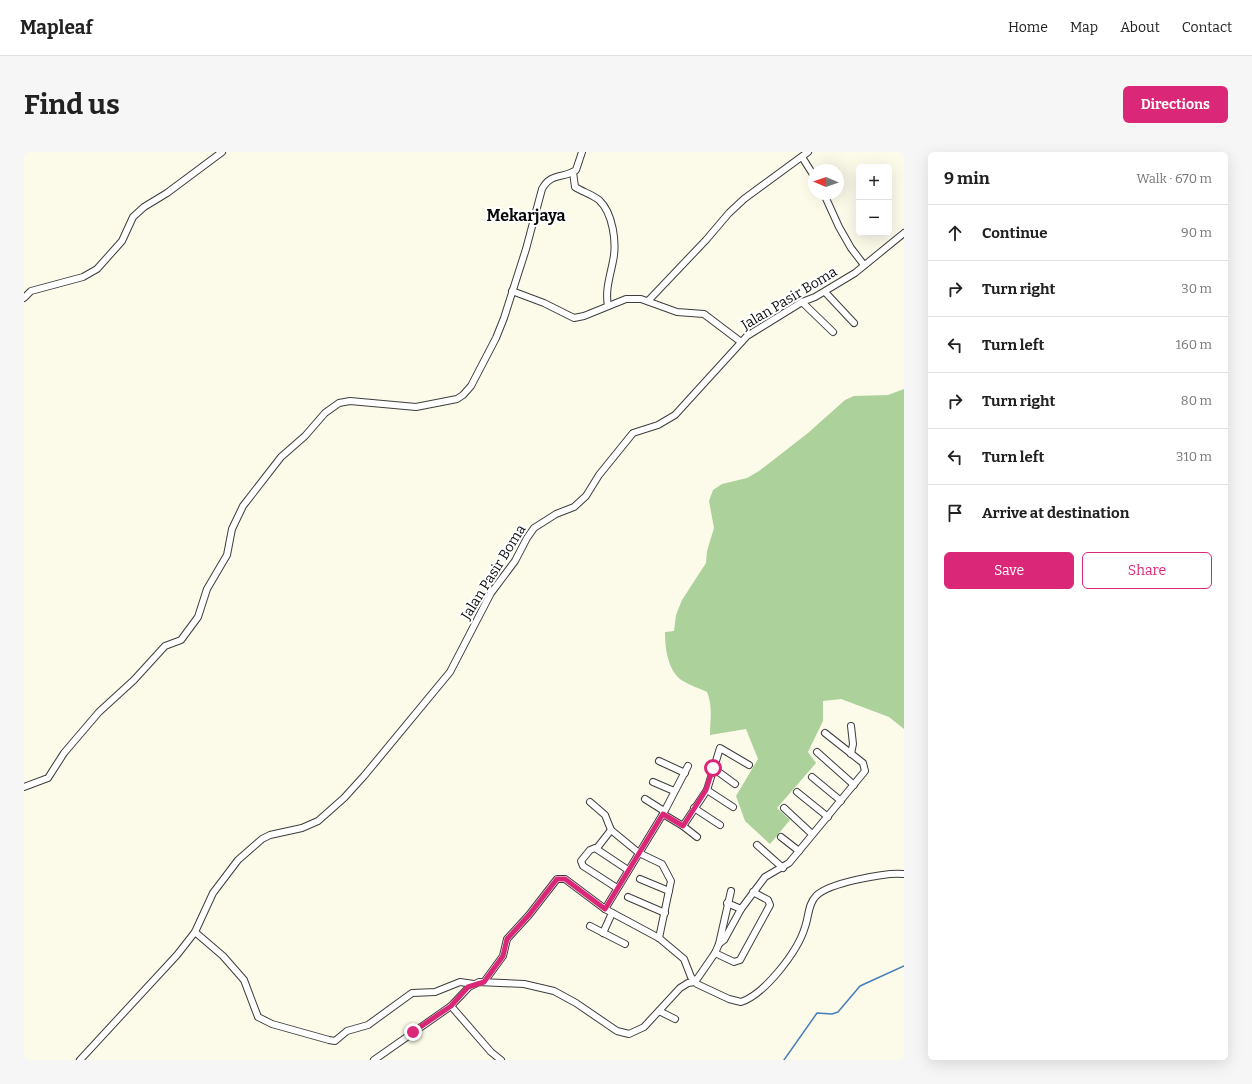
<!DOCTYPE html>
<html lang="en">
<head>
<meta charset="utf-8">
<style>
  :root { --surface:#fff; --page:#f6f6f6; --text:#222; --muted:#767676; --line:#e0e0e0; --accent:#db2777 }
  body { margin:0; font-family:Bitter,serif; background:var(--page); color:var(--text) }
  .controls { position:absolute; right:12px; top:12px; display:grid; overflow:hidden; border-radius:6px; box-shadow:0 4px 16px #0002 }
  .controls button { width:36px; height:36px; display:grid; place-items:center; padding:0; border:0; border-bottom:1px solid var(--line); background:var(--surface); color:var(--text); font:20px sans-serif }
  .compass { position:absolute; left:784px; top:12px; width:36px; height:36px; border-radius:50%; background:var(--surface); box-shadow:0 4px 16px #0002; rotate:272deg }
  .stop { position:absolute; width:12px; height:12px; margin:-9px; border:3px solid #db2777; border-radius:50%; background:#fff }
  .stop.end { background:#db2777; border-color:#fff; box-shadow:0 1px 4px #0008 }
  .list { margin:0; padding:0; list-style:none }
  h2 { display:flex; justify-content:space-between; align-items:center; height:52px; margin:0; padding:0 16px; font-size:17px }
  h2 small { font-size:13px; font-weight:400; color:var(--muted) }
  .list li { display:grid; grid-template-columns:26px 1fr auto; gap:12px; align-items:center; box-sizing:border-box; height:56px; padding:0 16px; border-top:1px solid var(--line) }
  .list b { display:block; font-size:15px; white-space:nowrap }
  .list em { font-size:13px; font-style:normal; color:var(--muted) }
  .actions { display:flex; gap:8px; padding:12px 16px }
  .actions a { flex:1; padding:9px 0; border:1px solid var(--accent); border-radius:6px; text-align:center; font-size:14px; color:var(--accent) }
  .actions .main { background:var(--accent); color:#fff }
  .icon { flex:none; width:22px; height:22px; fill:none; stroke:currentColor; stroke-width:2; stroke-linecap:round; stroke-linejoin:round }
  .map { position:relative; flex:none; width:880px; height:908px; overflow:hidden; border-radius:6px }
  header { display:flex; align-items:center; gap:24px; box-sizing:border-box; height:56px; padding:0 20px; background:var(--surface); border-bottom:1px solid var(--line) }
  header strong { font-size:19px }
  nav { display:flex; gap:22px; margin-inline-start:auto; font-size:14px }
  .intro { display:flex; align-items:center; justify-content:space-between; box-sizing:border-box; height:96px; padding:0 24px }
  h1 { margin:0; font-size:28px }
  .button { padding:10px 18px; border-radius:6px; background:var(--accent); color:#fff; font-size:14px; font-weight:700 }
  main { display:flex; gap:24px; padding:0 24px }
  aside { flex:1; background:var(--surface); border-radius:6px; box-shadow:0 4px 16px #0002 }
  .map>svg:first-child { display:block }
  .forest { fill:#acd19a }
  .lines { fill:none; stroke-linecap:round; stroke-linejoin:round }
  .stream { stroke:#467dbb; stroke-width:1.5 }
  .minor-casing { stroke:#3d3d3d; stroke-width:8 }
  .minor { stroke:#fff; stroke-width:6 }
  .route { stroke:#db2777; stroke-width:5 }
  .labels { text-anchor:middle; stroke-width:4; stroke-linejoin:round; paint-order:stroke }
  .street-label { font-size:14px; fill:#0a0a0a; stroke:#fff }
  .quarter-label { font-size:16px; font-weight:bold; fill:#0a0a0a; stroke:#fff }
</style>
</head>
<body>
<header>
<strong>Mapleaf</strong>
<nav><a>Home</a><a>Map</a><a>About</a><a>Contact</a></nav>
</header>
<div class="intro"><h1>Find us</h1><a class="button">Directions</a></div>
<main>
<div class="map">
<svg width="880" height="908" viewBox="0 0 880 908">
  <rect width="100%" height="100%" fill="#fcfbea"/>
  <path class="forest" d="M880 237V577L865 565 817 547 799 549V569L784 600 792 611 753 656 766 668 746 692 721 669 712 644 734 607 722 577 686 583C686 567 689 555 683 540 675 536 667 534 659 529 644 520 641 497 641 480L650 479 652 463 658 448 682 411 683 399 690 376 685 349 689 338 698 332 723 326 735 319 784 281 821 248 830 244 864 243Z"/>
  <g class="lines">
    <polyline class="stream" points="760,908 793,861 808,862 814,860 836,834 880,814"/>
    <defs>
      <g id="minor">
        <polyline points="778,5 790,24"/>
        <path d="M549 20 551 35C559 40 567 42 575 48 589 61 593 91 589 109 586 125 581 138 584 154"/>
        <polyline points="800,42 815,75 827,96 840,113"/>
        <polyline points="488,139 520,151 550,166 560,164 602,147 617,147 653,160 680,162 717,190"/>
        <polyline points="801,140 830,171"/>
        <polyline points="0,146 7,139 59,125 73,117 98,89 109,65 120,55 143,41 198,0"/>
        <polyline points="624,149 682,88 705,61 720,47 784,0"/>
        <polyline points="778,150 809,180"/>
        <polyline points="827,574 829,592 827,602"/>
        <polyline points="793,600 830,633"/>
        <polyline points="635,609 661,621"/>
        <polyline points="689,616 711,632"/>
        <polyline points="788,625 817,649"/>
        <polyline points="629,630 650,639"/>
        <path d="M0 635 24 626 40 601 75 560 110 528 141 494 157 488 174 465 183 437 203 403 208 377 219 354 257 305 281 284 301 261 315 251 326 249 392 255 433 247 439 243 447 234 472 186 480 166 502 97 518 37C527 20 540 27 552 18L558 0"/>
        <polyline points="683,638 709,655"/>
        <polyline points="773,640 804,665"/>
        <polyline points="621,647 640,659"/>
        <polyline points="566,650 581,663 587,678 615,701 638,712 647,729 635,786"/>
        <polyline points="670,656 696,673"/>
        <polyline points="760,656 788,682"/>
        <polyline points="639,662 659,674 683,638 696,596 725,613"/>
        <polyline points="659,674 673,685"/>
        <polyline points="757,685 775,699"/>
        <polyline points="733,693 759,716"/>
        <polyline points="573,696 587,678"/>
        <polyline points="616,727 645,739"/>
        <polyline points="593,736 559,714 557,709 566,698 571,696 604,718"/>
        <polyline points="604,745 641,761"/>
        <polyline points="703,751 717,757"/>
        <polyline points="581,757 639,662 664,614"/>
        <polyline points="566,774 601,792"/>
        <polyline points="171,780 199,804 220,828 234,865 248,872 305,888 311,889 323,879 344,873 388,841 411,840 436,830 450,832"/>
        <polyline points="579,781 588,761"/>
        <polyline points="695,792 700,788 717,757 741,725 765,711 841,619 839,611 801,581"/>
        <polyline points="691,801 710,810 716,808 746,753 744,748 729,740"/>
        <path d="M460 830 479 804 483 787 505 763 533 727H541L581 757 635 786 660 807 667 825 673 832 705 847 717 850C741 842 774 799 781 775 785 764 784 752 792 744 804 731 863 720 880 722"/>
        <polyline points="427,854 467,900 477,908"/>
        <polyline points="635,859 651,867"/>
        <polyline points="56,908 153,803 171,780 189,741 214,708 238,687 246,683 278,676 294,669 320,646 340,624 426,520 467,441 491,409 503,386 510,376 532,362 550,355 562,344 575,323 609,281 634,273 651,263 723,184 778,150 791,145 831,121 880,81"/>
        <polyline points="350,908 427,854 445,835 455,830 500,832 530,839 552,851 593,879 605,882 620,875 656,836 664,831 671,830 691,801 695,792 707,739"/>
      </g>
    </defs>
    <use href="#minor" class="minor-casing"/>
    <use href="#minor" class="minor"/>
  </g>
  <g class="lines">
    <polyline class="route" points="389,880 427,854 444,835 460,830 479,804 483,787 505,763 533,727 541,727 581,757 639,662 659,674 682,638 689,616"/>
  </g>
  <g class="labels">
    <g class="street-label">
      <text transform="translate(765 146) rotate(-31)" y="5">Jalan Pasir Boma</text>
      <text transform="translate(469 420) rotate(-58)" y="5">Jalan Pasir Boma</text>
    </g>
    <g class="quarter-label">
      <text x="502" y="69">Mekarjaya</text>
    </g>
  </g>
</svg>
<div class="controls">
<button>+</button>
<button>−</button>
</div>
<svg class="compass" viewBox="-18 -18 36 36"><path d="M0-13l5 13h-10z" fill="#e53935"/><path d="M0 13l5-13h-10z" fill="#767676"/></svg>
<div class="stop" style="left:689px;top:616px"></div>
<div class="stop end" style="left:389px;top:880px"></div>
</div>
<aside>
<h2>9 min<small>Walk · 670 m</small></h2>
<ul class="list">
<li><svg class="icon" aria-label="ahead" viewBox="0 0 24 24"><path d="M12 20V5M6 11l6-6 6 6"/></svg><div><b>Continue</b></div><em>90 m</em></li>
<li><svg class="icon" aria-label="right" viewBox="0 0 24 24"><path d="M7 20v-9h11M14 6l5 5-5 5"/></svg><div><b>Turn right</b></div><em>30 m</em></li>
<li><svg class="icon" aria-label="left" viewBox="0 0 24 24"><path d="M17 20v-9H6M10 6l-5 5 5 5"/></svg><div><b>Turn left</b></div><em>160 m</em></li>
<li><svg class="icon" aria-label="right" viewBox="0 0 24 24"><path d="M7 20v-9h11M14 6l5 5-5 5"/></svg><div><b>Turn right</b></div><em>80 m</em></li>
<li><svg class="icon" aria-label="left" viewBox="0 0 24 24"><path d="M17 20v-9H6M10 6l-5 5 5 5"/></svg><div><b>Turn left</b></div><em>310 m</em></li>
<li><svg class="icon" aria-label="arrive" viewBox="0 0 24 24"><path d="M6 21V4h12l-3 4 3 4H6"/></svg><div><b>Arrive at destination</b></div></li>
</ul>
<div class="actions"><a class="main">Save</a><a>Share</a></div>
</aside>
</main>
</body>
</html>
